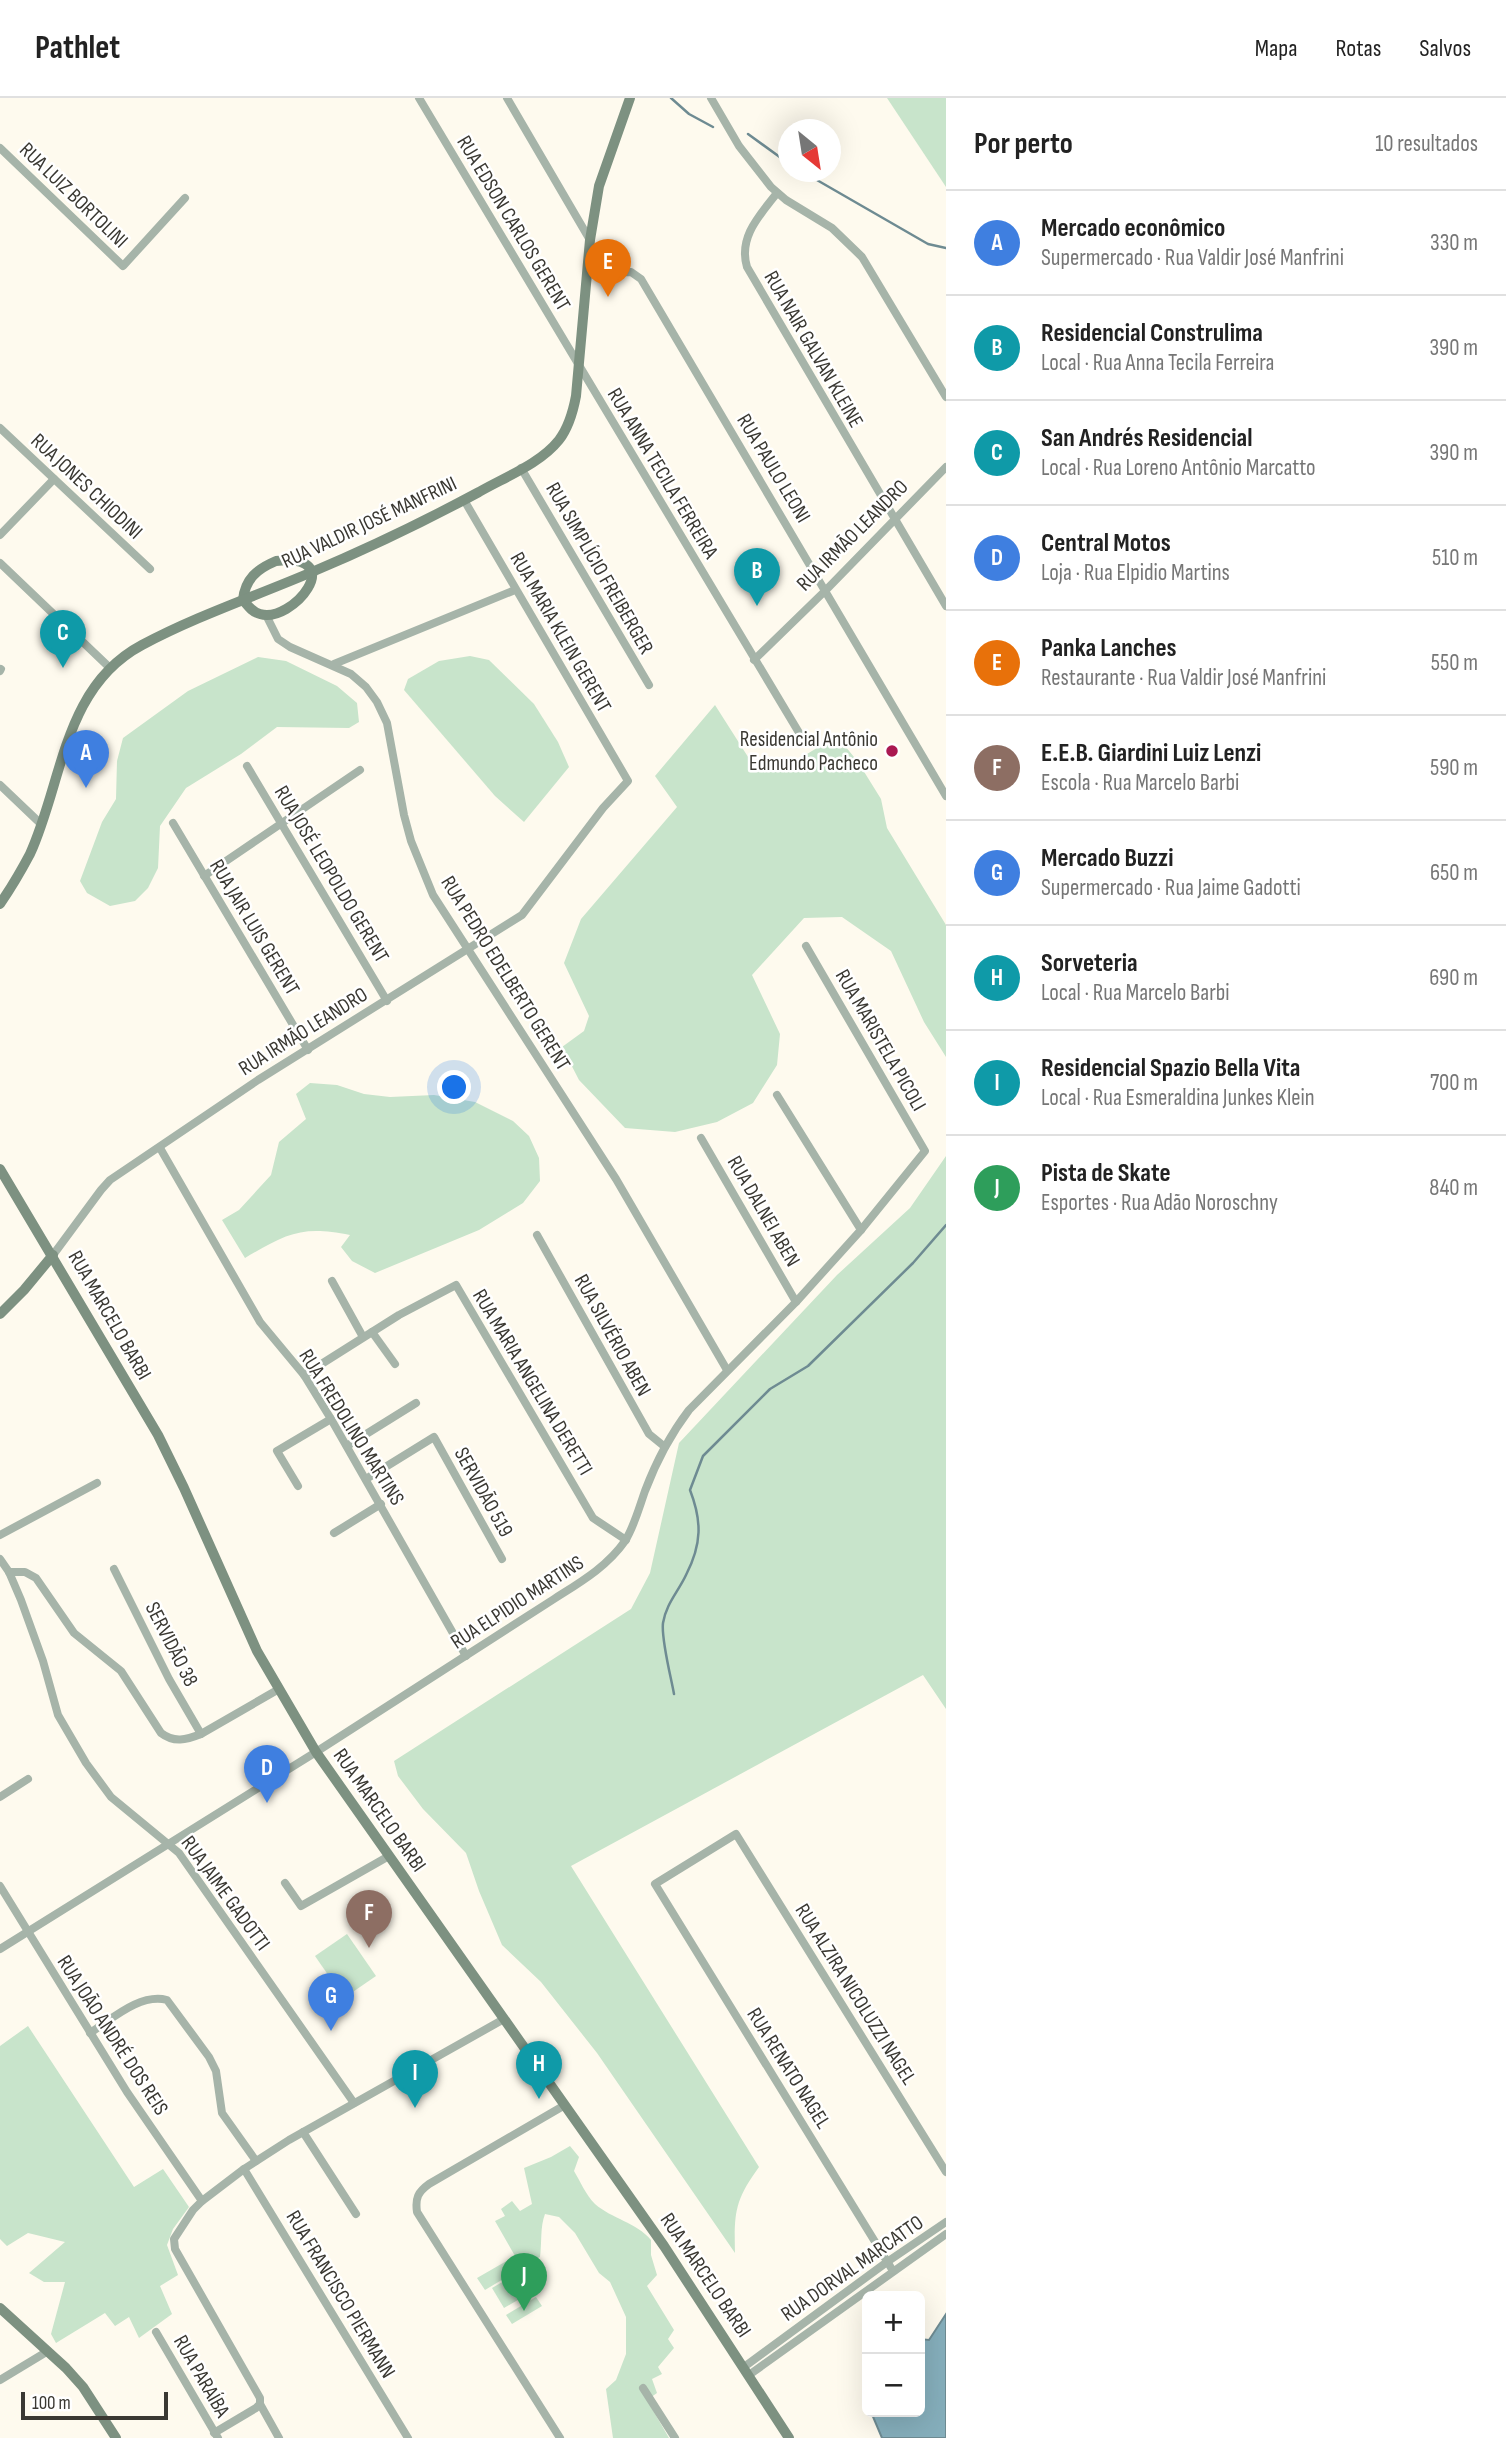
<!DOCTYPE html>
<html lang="pt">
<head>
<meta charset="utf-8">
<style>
  :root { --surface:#fff; --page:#f2f2f2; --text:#222; --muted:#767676; --line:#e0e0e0; --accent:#aa1952 }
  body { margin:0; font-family:"Sofia Sans Condensed",sans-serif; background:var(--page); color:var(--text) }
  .controls { position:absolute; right:21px; bottom:21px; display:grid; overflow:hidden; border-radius:10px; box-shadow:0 7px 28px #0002 }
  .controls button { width:63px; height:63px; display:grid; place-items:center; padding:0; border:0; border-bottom:2px solid var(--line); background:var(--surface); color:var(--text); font:35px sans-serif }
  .compass { position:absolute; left:778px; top:21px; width:63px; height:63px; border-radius:50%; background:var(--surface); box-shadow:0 7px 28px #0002; rotate:150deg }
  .scale { position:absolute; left:21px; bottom:18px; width:147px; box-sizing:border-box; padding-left:7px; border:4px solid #3a3832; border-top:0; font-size:19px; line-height:24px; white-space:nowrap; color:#3a3832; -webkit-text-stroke:5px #fff; paint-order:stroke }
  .you { position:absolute; left:455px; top:990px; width:24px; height:24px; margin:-18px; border:5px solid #fff; border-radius:50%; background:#1a73e8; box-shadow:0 0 0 10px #1a73e833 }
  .badge { display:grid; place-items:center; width:46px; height:46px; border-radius:50%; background:var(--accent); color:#fff; font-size:23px; font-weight:700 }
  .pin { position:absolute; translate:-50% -58px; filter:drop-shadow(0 2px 4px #0008) }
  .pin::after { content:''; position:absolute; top:37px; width:24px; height:21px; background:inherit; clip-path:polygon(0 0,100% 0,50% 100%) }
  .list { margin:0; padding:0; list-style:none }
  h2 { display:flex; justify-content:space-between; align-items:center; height:91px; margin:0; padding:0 28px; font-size:30px }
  h2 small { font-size:23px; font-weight:400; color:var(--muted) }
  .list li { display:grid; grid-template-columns:46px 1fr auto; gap:21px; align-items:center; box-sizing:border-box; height:105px; padding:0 28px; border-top:2px solid var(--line) }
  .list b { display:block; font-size:26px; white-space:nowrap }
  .list p { margin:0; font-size:23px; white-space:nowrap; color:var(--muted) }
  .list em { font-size:23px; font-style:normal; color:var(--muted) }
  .map { position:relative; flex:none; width:946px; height:2340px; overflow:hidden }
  header { display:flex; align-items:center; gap:42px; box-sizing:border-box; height:98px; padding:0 35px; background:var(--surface); border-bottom:2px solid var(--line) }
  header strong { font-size:33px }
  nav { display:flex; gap:38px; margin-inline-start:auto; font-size:24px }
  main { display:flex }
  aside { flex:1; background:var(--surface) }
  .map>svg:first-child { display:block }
  .green { fill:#c8e4cb }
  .water { fill:#85aebb; stroke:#6e8b92; stroke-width:2 }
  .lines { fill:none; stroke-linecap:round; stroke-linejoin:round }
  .stream { stroke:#6e8b92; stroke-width:2.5 }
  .street { stroke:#a6b4a9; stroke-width:8 }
  .secondary { stroke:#7d9181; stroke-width:10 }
  .poi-dot { fill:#aa1952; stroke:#fff; stroke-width:2.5 }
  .labels { text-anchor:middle; stroke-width:5; stroke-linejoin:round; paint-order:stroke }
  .street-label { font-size:21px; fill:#3a3832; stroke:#fff }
  .poi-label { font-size:21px; fill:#3a3832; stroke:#fff; text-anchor:end }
</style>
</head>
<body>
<header>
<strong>Pathlet</strong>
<nav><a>Mapa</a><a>Rotas</a><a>Salvos</a></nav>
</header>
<main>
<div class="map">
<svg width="946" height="2340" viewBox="0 0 946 2340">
  <rect width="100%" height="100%" fill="#fefaee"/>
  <g class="green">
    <polygon points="887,0 946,0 946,89"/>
    <polygon points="470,558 489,562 534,606 558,644 569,669 524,724 495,698 404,592 408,581 439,563"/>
    <polygon points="258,559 286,563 337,588 357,605 359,624 349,630 277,629 241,656 186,690 160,728 158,770 148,790 135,803 110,808 87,795 80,783 102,724 116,701 117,663 123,640 188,593"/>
    <polygon points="715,607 757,673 782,671 837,638 858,664 881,701 887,730 946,827 946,959 924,924 891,853 842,819 804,820 752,877 780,936 777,967 753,1005 717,1024 675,1034 625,1030 579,982 562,949 584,933 589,918 564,865 581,821 677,709 655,678"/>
    <path d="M310 985 337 987 364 996 390 999 434 997 475 1004 513 1023 529 1038 539 1060 540 1083 523 1105 479 1132 375 1175 352 1163 341 1149 350 1137C301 1127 286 1136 245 1160L222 1122 239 1112 271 1077 279 1044 306 1021 296 996Z"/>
    <path d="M946 1058V1611L923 1577 571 1768 759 2069C735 2102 734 2114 735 2155L597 1955 541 1884 502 1847 479 1793 466 1755 423 1711 398 1678 394 1663 631 1511 650 1475 679 1345 837 1177 910 1110Z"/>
    <polygon points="347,1836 376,1878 344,1900 315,1858"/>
    <polygon points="28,1928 134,2089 163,2071 189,2109 173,2131 167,2147 178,2177 160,2188 172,2216 139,2240 129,2219 115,2228 105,2215 56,2245 51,2236 65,2184 44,2184 29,2175 65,2144 28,2135 7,2148 0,2141 0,1948"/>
    <path d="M570 2048 579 2059 574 2073C580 2083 586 2097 595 2106 612 2121 636 2124 651 2142V2157L657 2177 647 2188 674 2232 668 2241 674 2250 658 2269 662 2276 652 2281 657 2295 647 2302 669 2340H613L606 2291 616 2282 626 2256V2219L610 2184 599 2175 575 2135 559 2119 545 2116C540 2129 542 2144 540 2159L485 2192 477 2180 515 2158 495 2123 505 2118 501 2111 512 2103 520 2113 532 2106 524 2070 551 2059Z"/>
    <polygon points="523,2172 535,2192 504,2210 492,2190"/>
    <polygon points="536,2199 542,2208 512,2226 506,2217"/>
  </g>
  <polygon class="water" points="946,2216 946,2340 882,2340 871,2314 920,2314 920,2241 929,2242"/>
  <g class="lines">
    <g class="stream">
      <polyline points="671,0 689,16 713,29"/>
      <polyline points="748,36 788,65"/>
      <polyline points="803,74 928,146 946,150"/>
      <path d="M674 1596C671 1579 661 1541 663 1525 666 1506 678 1494 686 1477 702 1446 702 1423 690 1392L703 1358 770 1291 808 1268 913 1165 946 1127"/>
    </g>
    <g class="street">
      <polyline points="419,0 804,643"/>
      <polyline points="507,0 590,142"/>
      <polyline points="711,0 739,48 771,89 786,102 832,130 862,159 946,299"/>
      <polyline points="0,50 123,168 185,100"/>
      <path d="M777 95C760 117 738 139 747 169L946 508"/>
      <polyline points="588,175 631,174 641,181 946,698"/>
      <polyline points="0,330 150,471"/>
      <polyline points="521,370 649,587"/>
      <polyline points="0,437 54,381"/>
      <polyline points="0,465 110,570"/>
      <polyline points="266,517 278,541 290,549 351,576 366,589 377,604 387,625 404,717 411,743 433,797 616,1081 727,1272"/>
      <polyline points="754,562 826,492 946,369"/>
      <polyline points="334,566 515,492"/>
      <polyline points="0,573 1,571"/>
      <polyline points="247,668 387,903"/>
      <polyline points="0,687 41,726"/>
      <polyline points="173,725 308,952"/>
      <polyline points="204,778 360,672"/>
      <polyline points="777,997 861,1132"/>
      <polyline points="701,1040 796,1204"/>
      <polyline points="160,1050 260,1224 304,1277 331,1321 466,1558"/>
      <polyline points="537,1137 649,1336 665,1349"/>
      <polyline points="53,1157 101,1092 110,1082 258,982 522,817 603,710 628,683 464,402"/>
      <polyline points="332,1183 363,1239"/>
      <polyline points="372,1234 395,1266"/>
      <polyline points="304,1277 399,1217 456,1187 593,1420 626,1442"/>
      <polyline points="347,1348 416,1305"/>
      <polyline points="366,1381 434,1339 502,1461"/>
      <polyline points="298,1388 277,1353 331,1321"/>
      <polyline points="334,1435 381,1406"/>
      <polyline points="0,1437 97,1385"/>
      <polyline points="0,1461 9,1474 21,1502 43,1563 58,1617 86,1665 111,1699 179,1755 354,2005"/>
      <polyline points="114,1471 169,1581 201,1636"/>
      <path d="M9 1474H25L36 1480 74 1535 121 1573 161 1635C174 1645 186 1642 201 1636L279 1591"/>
      <polyline points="0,1699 28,1681"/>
      <polyline points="285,1785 301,1808 389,1758"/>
      <polyline points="0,1788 127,1994 202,2103"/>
      <path d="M0 1851 316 1654 554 1501C579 1485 607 1469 625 1443 634 1429 639 1410 645 1393 656 1364 670 1337 689 1312L796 1204 861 1132 925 1053 806 848"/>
      <path d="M90 1935C112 1921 140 1895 167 1902L209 1959 216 1973 222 2015 256 2063"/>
      <polyline points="303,2034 356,2116"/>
      <polyline points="244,2071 408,2340"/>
      <polyline points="893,2173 655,1786 736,1736 946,2074"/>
      <polyline points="156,2234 218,2340"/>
      <polyline points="744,2269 887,2164 946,2124"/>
      <polyline points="749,2277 946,2136"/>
      <polyline points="0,2282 48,2253"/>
      <polyline points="643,2290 675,2340"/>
      <polyline points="260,2306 279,2340"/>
      <polyline points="214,2335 256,2310 260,2306 260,2300 175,2151 174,2141 193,2112 202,2103 244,2071 289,2042 504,1921"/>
      <path d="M560 2340 417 2114C415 2100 418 2094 429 2086L565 2007"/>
    </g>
    <g class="secondary">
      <path d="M276 463C350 455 292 526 260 516 252 514 248 508 243 502 245 481 257 471 276 463Z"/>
      <path d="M0 806C11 790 21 773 30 756 63 684 63 589 142 547 196 518 256 498 312 474 369 450 425 423 479 394 505 379 540 366 559 342 569 329 573 314 576 298L590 142 599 88 630 0"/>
      <polyline points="0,1071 158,1337 184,1390 257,1553 316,1654 664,2148 789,2340"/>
      <polyline points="0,1216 24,1192 53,1157"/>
      <polyline points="0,2210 66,2270 83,2289 116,2340"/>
    </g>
  </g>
  <circle class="poi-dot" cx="892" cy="653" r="7"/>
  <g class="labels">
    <g class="street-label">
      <text transform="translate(74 97) rotate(44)" y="7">RUA LUIZ BORTOLINI</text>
      <text transform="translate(514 125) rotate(59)" y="7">RUA EDSON CARLOS GERENT</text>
      <text transform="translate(814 251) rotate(60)" y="7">RUA NAIR GALVAN KLEINE</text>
      <text transform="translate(774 370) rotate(59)" y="7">RUA PAULO LEONI</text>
      <text transform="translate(663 375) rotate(59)" y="7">RUA ANNA TECILA FERREIRA</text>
      <text transform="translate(87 388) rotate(43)" y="7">RUA JONES CHIODINI</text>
      <text transform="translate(369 424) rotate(-25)" y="7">RUA VALDIR JOSÉ MANFRINI</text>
      <text transform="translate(852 437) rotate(-45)" y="7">RUA IRMÃO LEANDRO</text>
      <text transform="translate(600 470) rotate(60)" y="7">RUA SIMPLÍCIO FREIBERGER</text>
      <text transform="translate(561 534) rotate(60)" y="7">RUA MARIA KLEIN GERENT</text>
      <text transform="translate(332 776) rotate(59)" y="7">RUA JOSÉ LEOPOLDO GERENT</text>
      <text transform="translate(255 829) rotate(59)" y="7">RUA JAIR LUIS GERENT</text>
      <text transform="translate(506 875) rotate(58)" y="7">RUA PEDRO EDELBERTO GERENT</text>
      <text transform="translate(303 933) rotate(-32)" y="7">RUA IRMÃO LEANDRO</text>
      <text transform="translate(881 942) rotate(60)" y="7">RUA MARISTELA PICOLI</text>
      <text transform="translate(764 1113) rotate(60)" y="7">RUA DALNEI ABEN</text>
      <text transform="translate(110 1217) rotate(60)" y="7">RUA MARCELO BARBI</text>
      <text transform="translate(613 1237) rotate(61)" y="7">RUA SILVÉRIO ABEN</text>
      <text transform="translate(533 1284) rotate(59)" y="7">RUA MARIA ANGELINA DERETTI</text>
      <text transform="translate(352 1329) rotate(58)" y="7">RUA FREDOLINO MARTINS</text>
      <text transform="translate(484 1394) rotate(61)" y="7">SERVIDÃO 519</text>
      <text transform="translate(517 1504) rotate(-33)" y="7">RUA ELPIDIO MARTINS</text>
      <text transform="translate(172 1546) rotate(63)" y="7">SERVIDÃO 38</text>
      <text transform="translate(380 1712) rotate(55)" y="7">RUA MARCELO BARBI</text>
      <text transform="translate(226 1795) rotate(54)" y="7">RUA JAIME GADOTTI</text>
      <text transform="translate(856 1896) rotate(58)" y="7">RUA ALZIRA NICOLUZZI NAGEL</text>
      <text transform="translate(113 1937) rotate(57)" y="7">RUA JOÃO ANDRÉ DOS REIS</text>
      <text transform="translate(789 1970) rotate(58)" y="7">RUA RENATO NAGEL</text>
      <text transform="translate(852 2170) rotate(-35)" y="7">RUA DORVAL MARCATTO</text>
      <text transform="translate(706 2177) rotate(56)" y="7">RUA MARCELO BARBI</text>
      <text transform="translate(341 2196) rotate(59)" y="7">RUA FRANCISCO PIERMANN</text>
      <text transform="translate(202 2278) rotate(60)" y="7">RUA PARAÍBA</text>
    </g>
    <g class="poi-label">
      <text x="878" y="648">Residencial Antônio<tspan x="878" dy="24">Edmundo Pacheco</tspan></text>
    </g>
  </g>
</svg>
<div class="controls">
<button>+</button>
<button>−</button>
</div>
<svg class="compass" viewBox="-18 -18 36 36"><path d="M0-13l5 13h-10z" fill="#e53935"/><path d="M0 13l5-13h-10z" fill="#767676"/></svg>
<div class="scale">100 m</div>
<div class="you"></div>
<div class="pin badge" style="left:86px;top:690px;background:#3f7fe0">A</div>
<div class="pin badge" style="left:757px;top:508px;background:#0f9aa8">B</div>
<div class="pin badge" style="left:63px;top:570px;background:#0f9aa8">C</div>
<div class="pin badge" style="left:267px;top:1705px;background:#3f7fe0">D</div>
<div class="pin badge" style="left:608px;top:199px;background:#e8710a">E</div>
<div class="pin badge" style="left:369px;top:1850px;background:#8d6e63">F</div>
<div class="pin badge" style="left:331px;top:1933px;background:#3f7fe0">G</div>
<div class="pin badge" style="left:539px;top:2001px;background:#0f9aa8">H</div>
<div class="pin badge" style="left:415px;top:2010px;background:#0f9aa8">I</div>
<div class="pin badge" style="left:524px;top:2213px;background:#2e9e5b">J</div>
</div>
<aside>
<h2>Por perto<small>10 resultados</small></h2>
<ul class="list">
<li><span class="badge" style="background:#3f7fe0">A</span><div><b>Mercado econômico</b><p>Supermercado · Rua Valdir José Manfrini</p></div><em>330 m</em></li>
<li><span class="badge" style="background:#0f9aa8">B</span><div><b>Residencial Construlima</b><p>Local · Rua Anna Tecila Ferreira</p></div><em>390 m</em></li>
<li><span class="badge" style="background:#0f9aa8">C</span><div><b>San Andrés Residencial</b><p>Local · Rua Loreno Antônio Marcatto</p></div><em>390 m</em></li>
<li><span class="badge" style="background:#3f7fe0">D</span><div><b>Central Motos</b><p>Loja · Rua Elpidio Martins</p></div><em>510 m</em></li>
<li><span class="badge" style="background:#e8710a">E</span><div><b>Panka Lanches</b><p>Restaurante · Rua Valdir José Manfrini</p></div><em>550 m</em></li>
<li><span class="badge" style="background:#8d6e63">F</span><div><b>E.E.B. Giardini Luiz Lenzi</b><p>Escola · Rua Marcelo Barbi</p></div><em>590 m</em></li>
<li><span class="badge" style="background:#3f7fe0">G</span><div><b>Mercado Buzzi</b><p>Supermercado · Rua Jaime Gadotti</p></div><em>650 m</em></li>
<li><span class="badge" style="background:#0f9aa8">H</span><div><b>Sorveteria</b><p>Local · Rua Marcelo Barbi</p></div><em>690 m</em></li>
<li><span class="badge" style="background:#0f9aa8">I</span><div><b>Residencial Spazio Bella Vita</b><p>Local · Rua Esmeraldina Junkes Klein</p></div><em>700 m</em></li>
<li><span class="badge" style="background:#2e9e5b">J</span><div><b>Pista de Skate</b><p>Esportes · Rua Adão Noroschny</p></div><em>840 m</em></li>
</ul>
</aside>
</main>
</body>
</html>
